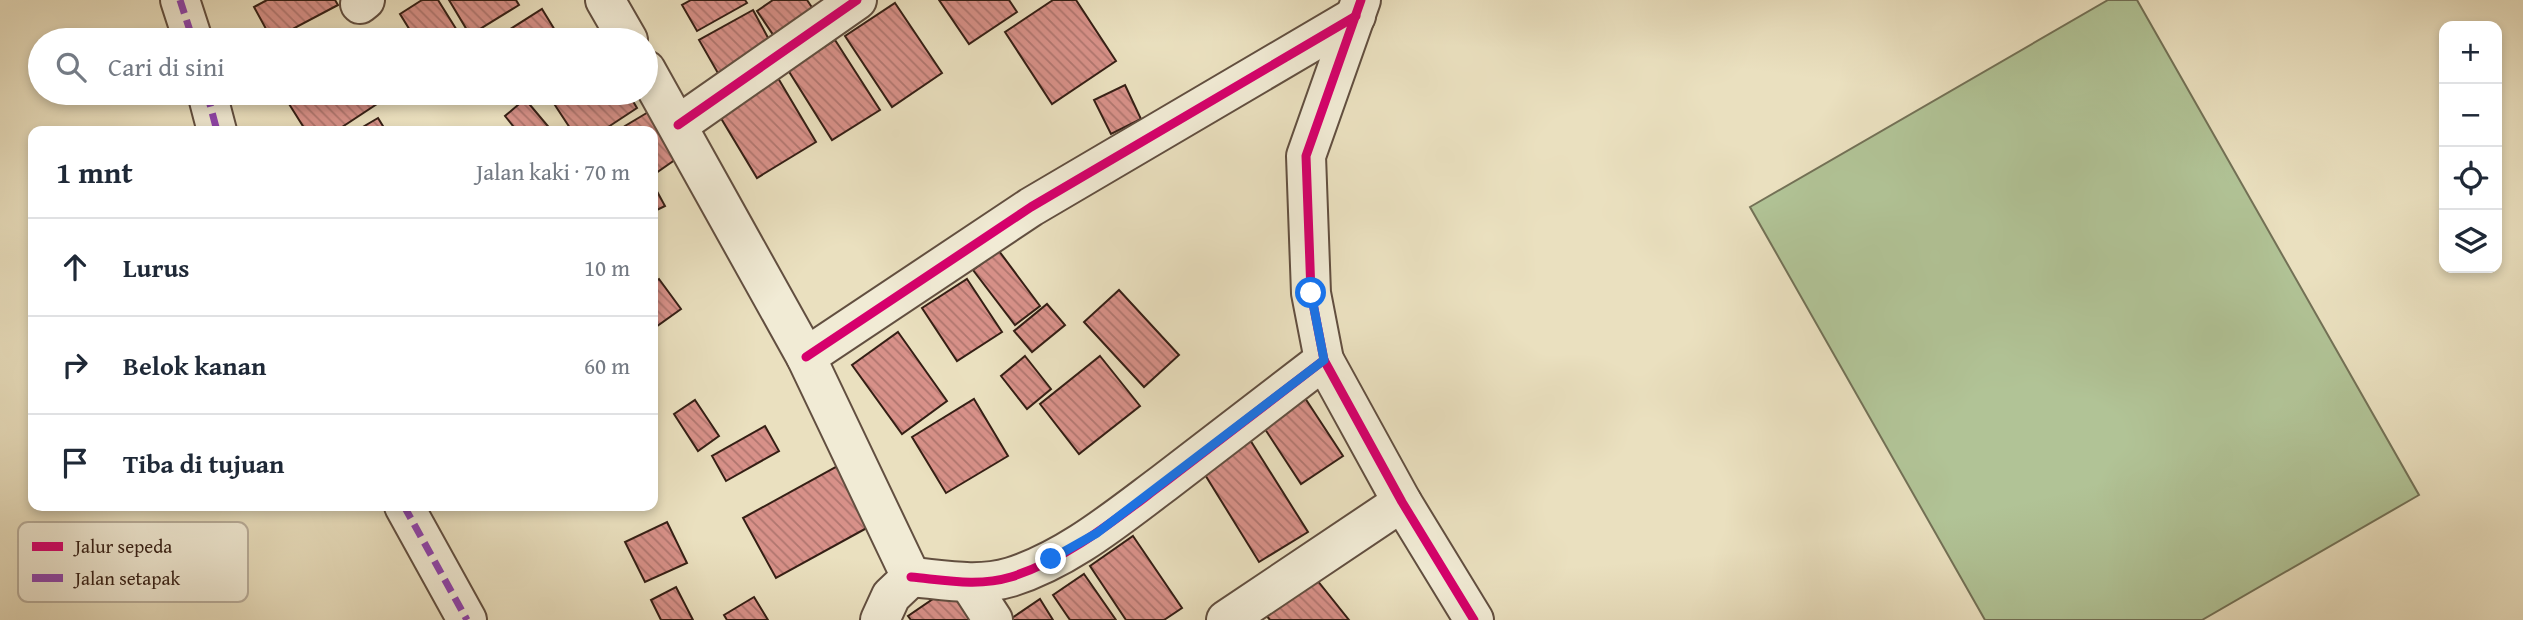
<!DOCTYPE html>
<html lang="id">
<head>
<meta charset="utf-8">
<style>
  :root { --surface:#fff; --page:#f2f2f3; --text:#1f2937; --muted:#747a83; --line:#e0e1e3 }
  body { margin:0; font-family:"Gentium Book Plus",serif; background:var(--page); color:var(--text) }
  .controls { position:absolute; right:21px; top:21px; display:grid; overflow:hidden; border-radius:14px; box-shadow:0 4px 10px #0003 }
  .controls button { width:63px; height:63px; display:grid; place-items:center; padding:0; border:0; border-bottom:2px solid var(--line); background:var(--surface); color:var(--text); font:35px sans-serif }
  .stop { position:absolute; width:21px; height:21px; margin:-16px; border:5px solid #1a73e8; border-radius:50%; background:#fff }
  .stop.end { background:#1a73e8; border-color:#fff; box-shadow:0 2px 7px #0008 }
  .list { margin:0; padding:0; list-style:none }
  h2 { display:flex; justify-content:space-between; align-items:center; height:91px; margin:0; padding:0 28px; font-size:30px }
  h2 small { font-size:23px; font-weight:400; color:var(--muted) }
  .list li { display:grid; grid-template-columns:46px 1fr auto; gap:21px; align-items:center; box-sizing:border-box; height:98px; padding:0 28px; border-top:2px solid var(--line) }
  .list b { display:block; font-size:26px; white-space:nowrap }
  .list em { font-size:23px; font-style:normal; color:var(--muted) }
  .icon { flex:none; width:38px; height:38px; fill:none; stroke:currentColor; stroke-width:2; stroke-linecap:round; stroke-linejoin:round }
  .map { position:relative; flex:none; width:2523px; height:620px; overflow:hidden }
  .search { position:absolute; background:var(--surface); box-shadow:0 4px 10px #0003; left:28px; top:28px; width:630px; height:77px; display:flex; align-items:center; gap:18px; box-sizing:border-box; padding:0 24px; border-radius:38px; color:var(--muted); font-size:26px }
  .panel { position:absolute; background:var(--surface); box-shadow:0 4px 10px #0003; left:28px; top:126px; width:630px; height:385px; border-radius:14px }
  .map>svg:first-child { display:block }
  .pitch { fill:#b1c396; stroke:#737156; stroke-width:2 }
  .building { fill:url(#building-back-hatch); stroke:#351f15; stroke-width:2 }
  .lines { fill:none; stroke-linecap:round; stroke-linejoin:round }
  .minor-casing { stroke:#624f40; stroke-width:42 }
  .minor { stroke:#f1ebd5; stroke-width:38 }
  .quiet { stroke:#8e44ad; stroke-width:7; stroke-dasharray:14 7; stroke-linecap:butt }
  .cycleway-casing { stroke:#f1ebd5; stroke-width:13 }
  .cycleway { stroke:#d6006c; stroke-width:9 }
  .route { stroke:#1a73e8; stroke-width:9 }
  .key { fill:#f1ebd5; stroke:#b9ae9b; stroke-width:2 }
  .key-label { font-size:19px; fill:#351f15 }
</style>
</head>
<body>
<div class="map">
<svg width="2523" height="620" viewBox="0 0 2523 620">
  <defs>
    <pattern id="building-back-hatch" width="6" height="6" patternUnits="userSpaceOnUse" patternTransform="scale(1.75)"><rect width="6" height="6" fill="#d89189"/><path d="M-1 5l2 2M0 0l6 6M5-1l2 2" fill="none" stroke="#b0766f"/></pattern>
  </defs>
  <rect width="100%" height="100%" fill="#eae0bf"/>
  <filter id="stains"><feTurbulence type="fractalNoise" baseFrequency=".00286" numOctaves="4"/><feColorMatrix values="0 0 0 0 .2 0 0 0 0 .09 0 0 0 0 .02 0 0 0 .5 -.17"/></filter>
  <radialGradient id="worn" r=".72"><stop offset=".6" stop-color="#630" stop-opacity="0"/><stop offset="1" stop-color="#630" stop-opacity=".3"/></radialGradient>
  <polygon class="pitch" points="2108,0 2137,0 2419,495 2202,620 1985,620 1750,207"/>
  <g class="building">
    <polygon points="267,0 335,0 338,5 272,40 254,7"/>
    <polygon points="422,0 438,0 463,40 416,40 400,14"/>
    <polygon points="449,0 516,0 519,5 470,35"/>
    <polygon points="691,0 745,0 747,3 697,31 682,5"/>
    <polygon points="773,0 807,0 817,15 778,42 757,11"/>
    <polygon points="939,0 1009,0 1017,12 969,44"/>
    <polygon points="1053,0 1076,0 1116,61 1052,104 1005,32"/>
    <polygon points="895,3 942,73 892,107 845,36"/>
    <polygon points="542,9 561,40 493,40"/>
    <polygon points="753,10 772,45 719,75 699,40"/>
    <polygon points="835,40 880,110 832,140 788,70"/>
    <polygon points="775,73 816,142 757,178 716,110"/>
    <polygon points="1125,85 1141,119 1111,134 1094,100"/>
    <polygon points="290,93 378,93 383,100 336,131 306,131 284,96"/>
    <polygon points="547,93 628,93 637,108 602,131 572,131"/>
    <polygon points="525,99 552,131 517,131 505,116"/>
    <polygon points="650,111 679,157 656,173 653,168 653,131 629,131 625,126"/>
    <polygon points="378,118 386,131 356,131"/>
    <polygon points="653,184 665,206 653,212"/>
    <polygon points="999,251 1040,306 1015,325 973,270"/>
    <polygon points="659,279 681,309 653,329 653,283"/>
    <polygon points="967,279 1002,332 957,361 922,308"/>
    <polygon points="1119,290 1179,355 1144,387 1084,322"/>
    <polygon points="1047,304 1065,325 1032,352 1014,331"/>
    <polygon points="898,332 947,401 902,434 852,365"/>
    <polygon points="1025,356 1051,389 1027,409 1001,376"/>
    <polygon points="1100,356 1140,406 1079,454 1040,404"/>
    <polygon points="1303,395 1343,456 1301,484 1261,423"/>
    <polygon points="974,399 1008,456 946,493 912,437"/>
    <polygon points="695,400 719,436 698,451 674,414"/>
    <polygon points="765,426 779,451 726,481 712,456"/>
    <polygon points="1247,435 1308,532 1259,562 1199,465"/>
    <polygon points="841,464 874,524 776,578 743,518"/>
    <polygon points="667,522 687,563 645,582 625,542"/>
    <polygon points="1133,536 1182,608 1164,620 1126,620 1090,566"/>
    <polygon points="1084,574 1116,620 1070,620 1053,595"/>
    <polygon points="1313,575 1349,620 1270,620 1265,614"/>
    <polygon points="955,584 979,620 911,620 908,616"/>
    <polygon points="676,587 693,620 661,620 651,600"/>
    <polygon points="754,597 768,620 727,620 724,615"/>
    <polygon points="1040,599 1053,620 1009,620"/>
  </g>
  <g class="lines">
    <defs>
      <g id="minor">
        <polyline points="180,0 193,40"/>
        <polyline points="605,0 628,40"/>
        <polyline points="360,4 365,0"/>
        <polyline points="646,70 806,357 911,577 891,596 880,620"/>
        <polyline points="207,93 217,131"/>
        <polyline points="678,125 857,0"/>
        <polyline points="806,357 1031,207 1356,16"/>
        <polyline points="1324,360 1402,502 1474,620"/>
        <polyline points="404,506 467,620"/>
        <path d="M911 577C944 580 978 587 1011 577 1068 559 1117 518 1164 483 1218 442 1271 401 1324 360L1311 293 1306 156 1361 0"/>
        <polyline points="969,583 993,620"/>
        <polyline points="1226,620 1402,502"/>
      </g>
    </defs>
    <use href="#minor" class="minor-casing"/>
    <use href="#minor" class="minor"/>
    <g class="quiet">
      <polyline points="180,0 193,40"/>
      <polyline points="207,93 217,131"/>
      <polyline points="404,506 467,620"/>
    </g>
    <defs>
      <g id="cycleway">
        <polyline points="678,125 857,0"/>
        <polyline points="806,357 1031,207 1356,16"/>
        <polyline points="1324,360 1402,502 1474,620"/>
        <path d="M911 577C944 580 978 587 1011 577 1068 559 1117 518 1164 483 1218 442 1271 401 1324 360L1311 293 1306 156 1361 0"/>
      </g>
    </defs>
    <use href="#cycleway" class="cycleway-casing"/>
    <use href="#cycleway" class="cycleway"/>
  </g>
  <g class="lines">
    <polyline class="route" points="1051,559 1097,533 1324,360 1311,293"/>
  </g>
  <rect x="18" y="522" width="230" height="80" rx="10" class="key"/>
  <rect x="32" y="542" width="31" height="9" fill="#d6006c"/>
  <rect x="32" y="574" width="31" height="8" fill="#8e44ad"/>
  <g class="key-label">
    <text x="75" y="553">Jalur sepeda</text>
    <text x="75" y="585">Jalan setapak</text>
  </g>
  <rect width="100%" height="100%" filter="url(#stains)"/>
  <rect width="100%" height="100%" fill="url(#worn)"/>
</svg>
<div class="controls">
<button>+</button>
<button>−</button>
<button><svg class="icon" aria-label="locate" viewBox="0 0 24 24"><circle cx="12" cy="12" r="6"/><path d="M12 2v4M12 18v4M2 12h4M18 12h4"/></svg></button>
<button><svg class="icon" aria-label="layers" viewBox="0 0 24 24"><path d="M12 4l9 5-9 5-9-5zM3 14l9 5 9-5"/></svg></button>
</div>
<div class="stop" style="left:1311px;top:293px"></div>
<div class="stop end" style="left:1051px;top:559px"></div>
<div class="search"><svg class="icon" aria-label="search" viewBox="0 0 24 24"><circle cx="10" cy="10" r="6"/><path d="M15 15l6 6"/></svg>Cari di sini</div>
<section class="panel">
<h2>1 mnt<small>Jalan kaki · 70 m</small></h2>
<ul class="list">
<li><svg class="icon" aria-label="ahead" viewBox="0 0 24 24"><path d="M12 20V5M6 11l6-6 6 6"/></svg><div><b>Lurus</b></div><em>10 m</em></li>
<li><svg class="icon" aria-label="right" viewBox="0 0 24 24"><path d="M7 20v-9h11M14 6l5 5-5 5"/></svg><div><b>Belok kanan</b></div><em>60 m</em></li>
<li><svg class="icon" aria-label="arrive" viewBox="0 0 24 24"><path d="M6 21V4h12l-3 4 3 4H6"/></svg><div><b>Tiba di tujuan</b></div></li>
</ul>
</section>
</div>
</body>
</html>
